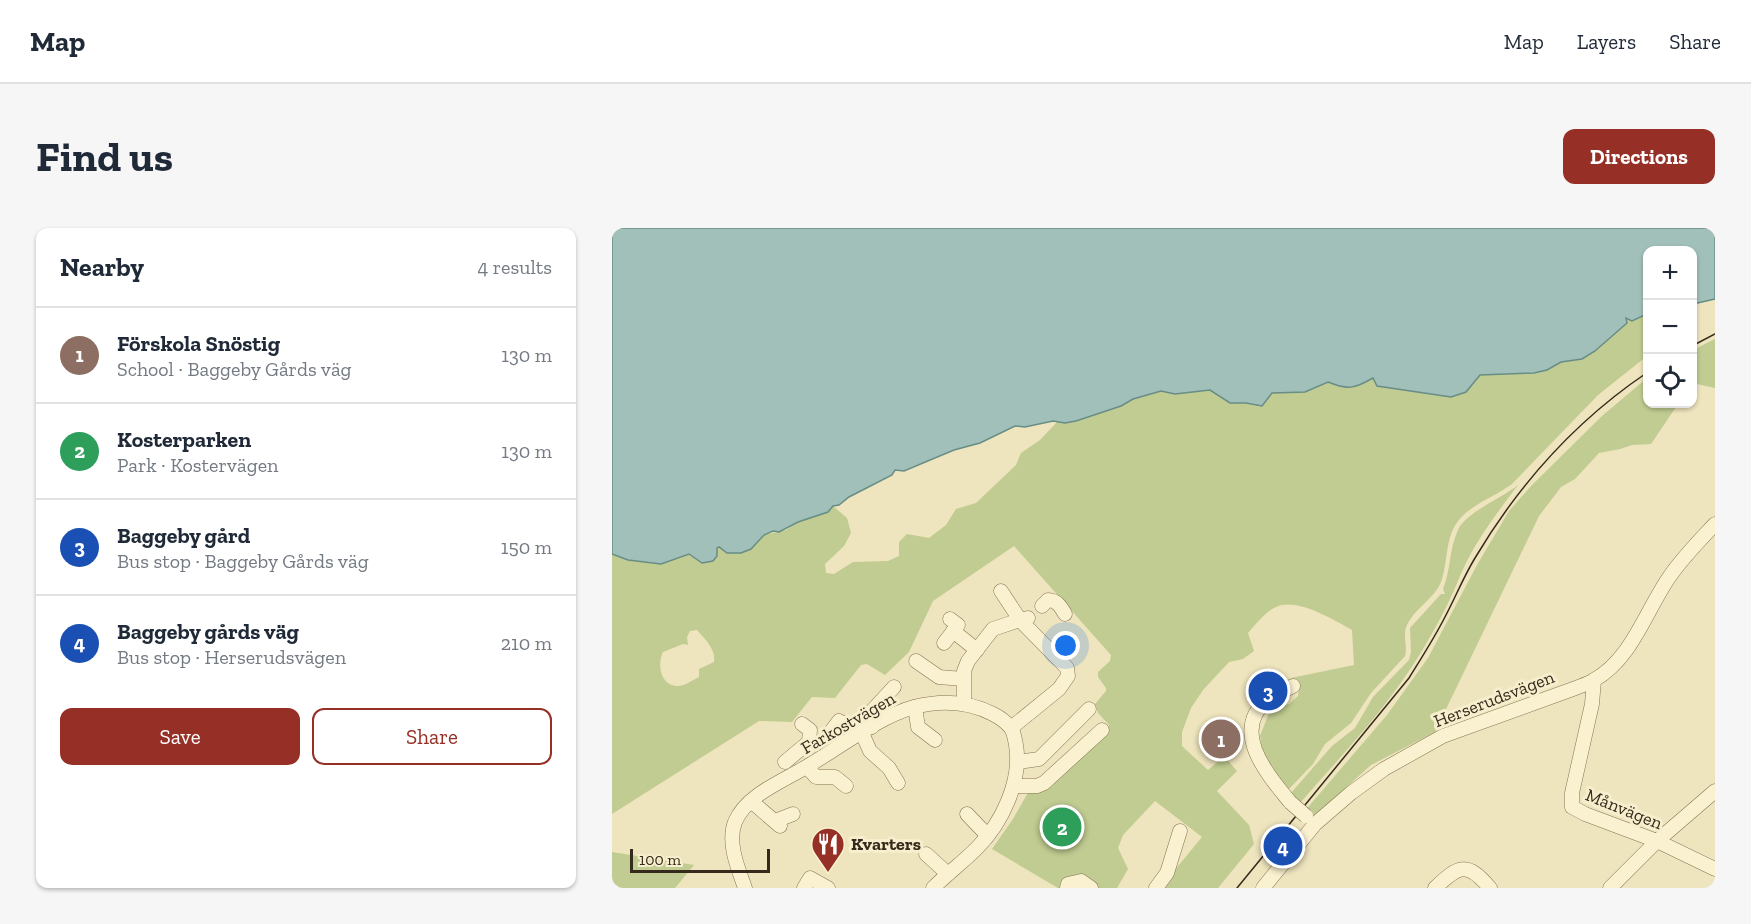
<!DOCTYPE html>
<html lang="en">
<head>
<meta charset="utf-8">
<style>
  :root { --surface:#fff; --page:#f6f6f7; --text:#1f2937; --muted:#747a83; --line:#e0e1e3; --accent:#962f25 }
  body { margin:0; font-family:"Zilla Slab",serif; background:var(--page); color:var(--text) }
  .controls { position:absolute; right:18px; top:18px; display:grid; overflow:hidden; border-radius:12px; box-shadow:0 2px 4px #0004 }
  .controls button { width:54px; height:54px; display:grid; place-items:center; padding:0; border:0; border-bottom:2px solid var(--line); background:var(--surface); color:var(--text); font:30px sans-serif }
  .scale { position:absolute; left:18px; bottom:15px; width:140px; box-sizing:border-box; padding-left:6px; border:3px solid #352a1b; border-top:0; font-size:16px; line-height:21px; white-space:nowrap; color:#352a1b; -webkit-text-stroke:4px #f6eecd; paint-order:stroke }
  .you { position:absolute; left:454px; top:418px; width:21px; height:21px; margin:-15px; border:4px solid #fff; border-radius:50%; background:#1a73e8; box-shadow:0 0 0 9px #1a73e833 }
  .badge { display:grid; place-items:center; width:39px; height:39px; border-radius:50%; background:var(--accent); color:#fff; font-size:20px; font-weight:700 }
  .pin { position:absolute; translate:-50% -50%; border:3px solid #fff; box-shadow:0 2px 6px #0006 }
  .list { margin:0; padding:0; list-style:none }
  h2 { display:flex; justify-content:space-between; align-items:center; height:78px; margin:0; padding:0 24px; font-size:26px }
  h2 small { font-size:20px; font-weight:400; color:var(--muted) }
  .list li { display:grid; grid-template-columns:39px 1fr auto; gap:18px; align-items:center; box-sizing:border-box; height:96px; padding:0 24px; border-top:2px solid var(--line) }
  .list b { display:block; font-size:22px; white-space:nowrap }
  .list p { margin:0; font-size:20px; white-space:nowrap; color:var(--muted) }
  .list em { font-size:20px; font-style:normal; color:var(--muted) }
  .actions { display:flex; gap:12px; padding:18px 24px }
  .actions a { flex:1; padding:14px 0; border:2px solid var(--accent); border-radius:12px; text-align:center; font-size:21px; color:var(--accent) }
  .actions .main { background:var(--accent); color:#fff }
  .icon { flex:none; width:33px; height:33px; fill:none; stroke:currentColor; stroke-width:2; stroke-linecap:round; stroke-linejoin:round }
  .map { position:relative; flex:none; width:1103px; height:660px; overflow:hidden; border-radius:12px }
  header { display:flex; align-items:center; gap:36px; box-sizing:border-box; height:84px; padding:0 30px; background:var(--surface); border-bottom:2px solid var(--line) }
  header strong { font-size:28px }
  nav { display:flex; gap:33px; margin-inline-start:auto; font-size:21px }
  .intro { display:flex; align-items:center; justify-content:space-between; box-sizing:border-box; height:144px; padding:0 36px }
  h1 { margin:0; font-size:42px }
  .button { padding:15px 27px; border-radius:12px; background:var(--accent); color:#fff; font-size:21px; font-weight:700 }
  main { display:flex; gap:36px; padding:0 36px }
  aside { flex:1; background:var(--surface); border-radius:12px; box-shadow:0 2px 4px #0004 }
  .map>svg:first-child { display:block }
  .green { fill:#c0cc91; fill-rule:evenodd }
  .water { fill:#a1c0b9; stroke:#688d87; stroke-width:1.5 }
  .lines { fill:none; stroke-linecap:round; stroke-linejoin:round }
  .minor-casing { stroke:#867456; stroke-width:15 }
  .minor { stroke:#f9f1d0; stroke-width:14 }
  .tram { stroke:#352a1b; stroke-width:1.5 }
  .minor-bridge-casing { stroke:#867456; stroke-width:15; stroke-linecap:butt }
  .minor-bridge { stroke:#f9f1d0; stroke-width:14 }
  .labels { text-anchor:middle; stroke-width:6; stroke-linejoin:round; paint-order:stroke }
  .street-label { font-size:18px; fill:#352a1b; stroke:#f6eecd }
  .poi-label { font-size:18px; font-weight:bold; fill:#352a1b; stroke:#f6eecd; text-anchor:start }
</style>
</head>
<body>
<header>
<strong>Map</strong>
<nav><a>Map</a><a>Layers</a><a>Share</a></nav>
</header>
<div class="intro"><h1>Find us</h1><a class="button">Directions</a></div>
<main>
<aside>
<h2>Nearby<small>4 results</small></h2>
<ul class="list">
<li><span class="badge" style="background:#8d6e63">1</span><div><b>Förskola Snöstig</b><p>School · Baggeby Gårds väg</p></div><em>130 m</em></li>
<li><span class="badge" style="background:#2e9e5b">2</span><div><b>Kosterparken</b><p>Park · Kostervägen</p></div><em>130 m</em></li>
<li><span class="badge" style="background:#1a4fb4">3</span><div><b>Baggeby gård</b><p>Bus stop · Baggeby Gårds väg</p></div><em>150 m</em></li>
<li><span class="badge" style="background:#1a4fb4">4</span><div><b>Baggeby gårds väg</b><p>Bus stop · Herserudsvägen</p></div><em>210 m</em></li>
</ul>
<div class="actions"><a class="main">Save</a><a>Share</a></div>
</aside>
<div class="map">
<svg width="1103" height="660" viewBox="0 0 1103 660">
  <rect width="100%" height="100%" fill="#eee4bd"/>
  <g class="green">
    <path d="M1035 86V128L986 167 900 256C883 269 856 277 844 296 833 313 836 335 829 354 822 371 803 380 795 397 790 407 796 418 793 428L759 465 739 495 713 516 701 536 676 562 655 539 650 520 648 508 659 480 677 476 686 468 687 461 679 450 742 437 740 402C722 392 685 369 664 379 653 384 644 396 636 405L642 423 631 431 617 434 591 462 579 480 570 504V518L596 542 612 528 625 543 605 563 637 597 642 616 606 660H548L590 609 543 573 511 607 506 620 516 641 505 660H484L475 650 462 647 450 660H446L380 621 401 591 417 563 495 505 497 497 486 485 483 476 494 463V460L486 449V444L498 433 499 427 402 318 321 373 297 424 273 447 255 436 249 437 223 470 200 469 180 494 147 493 0 586V326L16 332 49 336 77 326 89 335 107 319 146 313 152 307 174 302 186 294 216 284 221 278 235 290 239 305 232 318 213 336 214 345 222 346 241 334 276 333 287 328V314L295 306 317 310 334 297 344 281 364 275 404 237 409 225 428 212 446 193 453 195 464 193 509 178 521 171 549 163 563 166 598 162 618 175H634L650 178 660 165 693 164 716 154 748 157 761 150 765 158 839 169 854 164 868 147 922 145 935 142 949 134 970 131 983 123 1014 90 1026 91ZM85 402C93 411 104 421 102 434L87 441V449C81 452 71 459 65 458 48 457 45 436 51 424L71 416 76 417 75 409 78 403Z"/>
    <polygon points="1103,111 1103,160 1085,156 1081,161 1081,122"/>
    <polygon points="1035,150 1036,176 1066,176 1039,216 1020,217 1008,221 987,225 963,251 949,259 927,288 823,504 759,537 701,589 694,582 697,578 775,487 816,430 865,337 897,283 920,257 990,188"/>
    <path d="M906 257C884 286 859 319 846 353 835 379 822 403 808 426 775 480 730 527 688 575L679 565 720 518 743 500 761 469 797 432 799 424 798 400 829 366H833L831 361C839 342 837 321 846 302 853 285 890 270 906 257Z"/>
    <polygon points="0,624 82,637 63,660 0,660"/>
  </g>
  <path class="water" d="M0 0H1103V71L1081 76 1080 22H1036L1035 86 1020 93 1014 90 1015 95 983 123 970 131 949 134 935 142 922 145 868 147 854 164 839 169 765 158 761 150C742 161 736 162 716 154L693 164 660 165 650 178 634 175H618L598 162 563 166 549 163 521 171 509 178 464 193 453 195 441 193 413 199 403 198 368 215 342 222 292 243 283 242 280 247 237 269 227 277 221 278 216 284 186 294 167 304 161 303 152 307 139 321 129 325H115L107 319 105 320V328L101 333 90 335 77 326 49 336 16 332 0 326Z"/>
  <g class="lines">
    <defs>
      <g id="minor">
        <polyline points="389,363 408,392 416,390"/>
        <path d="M430 378 436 372C445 372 449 379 453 386"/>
        <polyline points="341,403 365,422"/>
        <polyline points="332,415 346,397 338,391"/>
        <polyline points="304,433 327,449 351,451"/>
        <polyline points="982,452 980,476 960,565 960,579 973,586 1045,613 1103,641"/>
        <polyline points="352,475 352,443 356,433 381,401 408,392 455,440 456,448 447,461 399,500"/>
        <polyline points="303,479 306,499 323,512"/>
        <polyline points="260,499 257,491 259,484 282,459"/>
        <polyline points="250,505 258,523 277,540 286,555"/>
        <polyline points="215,509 227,493 240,499 247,506"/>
        <polyline points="173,534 197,514 198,502 190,496"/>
        <polyline points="406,534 427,531 477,481"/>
        <polyline points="195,539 204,549 223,549 234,558"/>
        <polyline points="402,558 425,558 432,555 490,502"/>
        <polyline points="139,573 168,598"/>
        <path d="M678 574C656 547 617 503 656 471 663 466 673 462 681 458"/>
        <polyline points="355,586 375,607"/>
        <polyline points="163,593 181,586"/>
        <polyline points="314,626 336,646"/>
        <path d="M133 660C126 640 115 615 123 594 134 567 171 553 194 539 227 520 266 489 302 479 329 472 356 473 381 486 387 489 395 495 399 500 402 504 403 512 404 517 410 553 390 595 365 620 351 634 335 646 321 660"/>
        <polyline points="192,660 198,650 216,660"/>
        <polyline points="455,660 456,656 469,653 479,660"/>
        <polyline points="544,660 555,645 568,603"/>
        <path d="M651 660 703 596 739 565 772 541 831 508 961 461C968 458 976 456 982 452 1020 431 1034 382 1058 348 1071 329 1087 313 1103 296"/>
        <path d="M823 660C847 637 855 633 878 660"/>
        <polyline points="998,660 1045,613 1103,563"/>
      </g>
    </defs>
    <use href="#minor" class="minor-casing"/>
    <use href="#minor" class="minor"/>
    <g class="tram">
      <polyline points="1080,118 1103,106"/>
      <path d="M625 660 797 450C810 429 823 409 834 387 844 368 852 348 863 330 907 256 963 193 1036 144"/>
    </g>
    <defs>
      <polyline id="minor-bridge" points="678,574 694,588"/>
    </defs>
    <use href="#minor-bridge" class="minor-bridge-casing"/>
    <use href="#minor-bridge" class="minor-bridge"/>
  </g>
  <defs>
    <symbol id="restaurant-pin" viewBox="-11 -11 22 30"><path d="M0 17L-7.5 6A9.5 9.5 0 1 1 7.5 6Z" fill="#962f25" stroke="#f6eecd"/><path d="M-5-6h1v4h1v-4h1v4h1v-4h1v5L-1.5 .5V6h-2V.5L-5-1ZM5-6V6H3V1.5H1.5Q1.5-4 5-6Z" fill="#fff"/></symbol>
  </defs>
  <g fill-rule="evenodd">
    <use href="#restaurant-pin" x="197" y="597" width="38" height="52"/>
  </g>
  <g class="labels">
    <g class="street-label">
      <text transform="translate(882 471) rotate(-21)" y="6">Herserudsvägen</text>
      <text transform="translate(236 495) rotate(-30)" y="6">Farkostvägen</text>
      <text transform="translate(1012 581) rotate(22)" y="6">Månvägen</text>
    </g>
    <g class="poi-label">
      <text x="239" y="622">Kvarters</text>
    </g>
  </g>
</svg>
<div class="controls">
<button>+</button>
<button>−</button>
<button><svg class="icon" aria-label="locate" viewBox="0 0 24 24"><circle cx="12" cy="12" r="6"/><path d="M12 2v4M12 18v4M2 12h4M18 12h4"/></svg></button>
</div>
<div class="scale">100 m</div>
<div class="you"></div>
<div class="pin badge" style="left:609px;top:511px;background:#8d6e63">1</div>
<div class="pin badge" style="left:450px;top:599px;background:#2e9e5b">2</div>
<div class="pin badge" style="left:656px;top:463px;background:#1a4fb4">3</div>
<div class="pin badge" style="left:671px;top:618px;background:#1a4fb4">4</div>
</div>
</main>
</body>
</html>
